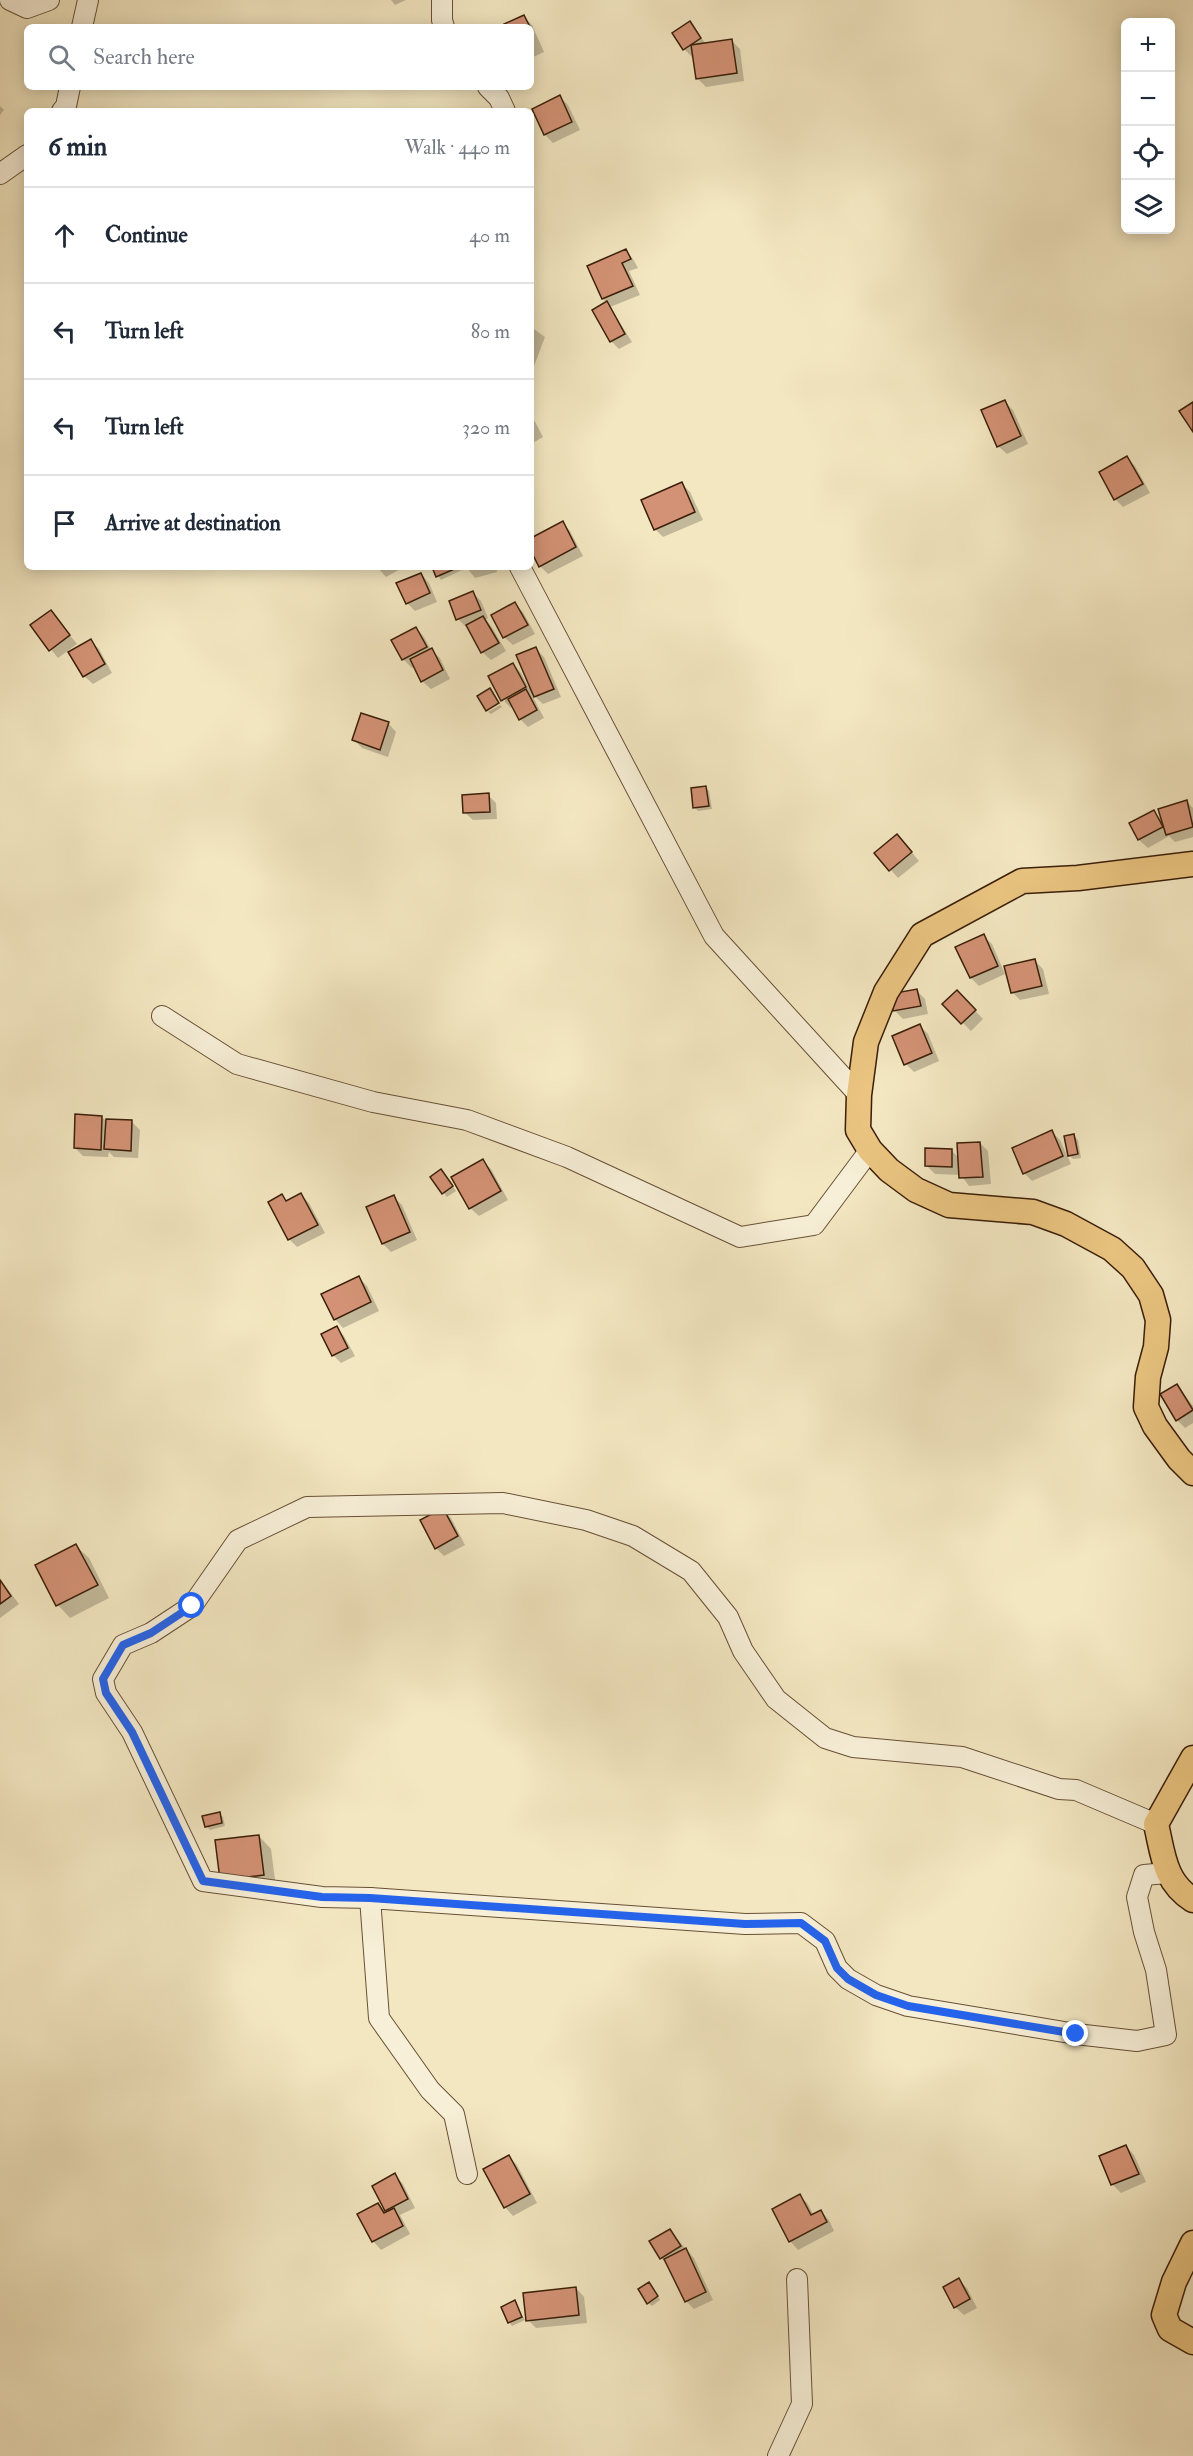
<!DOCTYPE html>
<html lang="en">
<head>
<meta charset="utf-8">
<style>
  :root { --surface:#fff; --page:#f2f2f3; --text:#1f2937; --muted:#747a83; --line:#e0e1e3 }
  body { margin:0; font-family:"IM FELL Double Pica",serif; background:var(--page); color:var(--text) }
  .controls { position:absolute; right:18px; top:18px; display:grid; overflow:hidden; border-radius:9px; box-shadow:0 3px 15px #0003 }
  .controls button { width:54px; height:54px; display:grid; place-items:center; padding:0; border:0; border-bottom:2px solid var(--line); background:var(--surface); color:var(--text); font:30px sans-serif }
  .stop { position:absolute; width:18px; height:18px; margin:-14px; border:4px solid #2563eb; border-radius:50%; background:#fff }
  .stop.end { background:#2563eb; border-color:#fff; box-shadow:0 2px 6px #0008 }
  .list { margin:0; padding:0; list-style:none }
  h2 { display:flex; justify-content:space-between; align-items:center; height:78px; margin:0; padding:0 24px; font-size:26px }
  h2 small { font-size:20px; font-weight:400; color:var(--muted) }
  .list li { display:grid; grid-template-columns:39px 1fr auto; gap:18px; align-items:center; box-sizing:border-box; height:96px; padding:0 24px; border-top:2px solid var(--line) }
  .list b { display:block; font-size:22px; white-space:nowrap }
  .list em { font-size:20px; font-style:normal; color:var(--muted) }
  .icon { flex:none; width:33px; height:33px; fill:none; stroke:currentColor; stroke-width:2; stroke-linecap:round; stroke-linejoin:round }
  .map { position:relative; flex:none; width:1193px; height:2456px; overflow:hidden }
  .search { position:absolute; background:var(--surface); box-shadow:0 3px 15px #0003; left:24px; top:24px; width:510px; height:66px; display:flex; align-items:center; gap:15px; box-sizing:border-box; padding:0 21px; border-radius:9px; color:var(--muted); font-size:22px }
  .panel { position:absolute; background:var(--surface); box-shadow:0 3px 15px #0003; left:24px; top:108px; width:510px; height:462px; border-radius:9px }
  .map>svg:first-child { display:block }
  .shadow { fill:#0003 }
  .building { fill:#d39275; stroke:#3a1e08; stroke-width:1.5 }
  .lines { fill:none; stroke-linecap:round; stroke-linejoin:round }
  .minor-casing { stroke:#685036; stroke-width:22 }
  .major-casing { stroke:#3a1e08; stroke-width:27 }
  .minor { stroke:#f7efd7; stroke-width:20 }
  .major { stroke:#eac480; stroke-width:24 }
  .route { stroke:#2563eb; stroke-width:8 }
</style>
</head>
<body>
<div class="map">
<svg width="1193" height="2456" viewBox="0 0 1193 2456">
  <rect width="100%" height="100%" fill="#f3e7c1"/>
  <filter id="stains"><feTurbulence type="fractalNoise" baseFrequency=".00333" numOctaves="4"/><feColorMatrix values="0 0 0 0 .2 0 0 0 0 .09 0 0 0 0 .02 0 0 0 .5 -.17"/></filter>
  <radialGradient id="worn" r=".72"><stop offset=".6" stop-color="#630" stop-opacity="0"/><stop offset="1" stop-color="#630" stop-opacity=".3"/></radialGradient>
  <g class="shadow">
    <polygon points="391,0 406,0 395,5"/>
    <polygon points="524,17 532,25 544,52 531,58 531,27 507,27"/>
    <polygon points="690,23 706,44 731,40 740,49 744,81 706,87 698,79 694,56 692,57 684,49"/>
    <polygon points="560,97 568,105 580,130 553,143 545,135 534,110"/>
    <polygon points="0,106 4,110 0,115"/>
    <polygon points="625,250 633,259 638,268 629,271 640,295 610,307 632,342 619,349 611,341 607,303 603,299 589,266"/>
    <polygon points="531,327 545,337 531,374"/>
    <polygon points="1005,402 1013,410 1028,444 1007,454 998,446"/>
    <polygon points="531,414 543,437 531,444"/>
    <polygon points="1127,458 1135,466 1150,493 1123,507 1115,499"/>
    <polygon points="682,484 690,492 703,520 663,537 655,529"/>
    <polygon points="562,523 570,531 583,556 548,574 540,566 531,548 531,539"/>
    <polygon points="377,567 404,567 386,577"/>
    <polygon points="433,567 461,567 462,570 441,580"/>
    <polygon points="466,567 496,567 497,572 475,578"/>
    <polygon points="421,574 429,583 437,602 415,611 407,603"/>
    <polygon points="473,593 481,601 488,618 485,620 491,626 506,651 491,660 482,652 468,626 466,627 458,619"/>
    <polygon points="515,604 523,612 535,634 513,645 504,637"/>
    <polygon points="51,612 77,644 58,658 32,626"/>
    <polygon points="416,628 424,637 431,650 440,658 450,679 431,689 422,681 415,666 412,668 404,660 393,640"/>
    <polygon points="91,641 99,649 112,673 93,684 84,676"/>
    <polygon points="536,649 544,657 561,697 543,704 531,693 544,718 528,727 520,719 513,706 511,708 505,702 505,698 513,664 521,673 529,688 531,687"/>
    <polygon points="500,705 502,707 491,714 488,712"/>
    <polygon points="388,723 396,732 388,757 362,748 354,740"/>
    <polygon points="706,788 709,791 712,809 698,811 694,807"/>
    <polygon points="488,795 496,803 497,819 473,820 464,812"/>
    <polygon points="1186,801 1193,808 1193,837 1175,842 1169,836 1148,848 1139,840 1131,824 1153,811 1163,821"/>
    <polygon points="905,844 919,861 898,878 876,853"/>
    <polygon points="983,936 992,944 1005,974 979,986 971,978"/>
    <polygon points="1035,961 1043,969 1049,994 1020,1000 1012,992"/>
    <polygon points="917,991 925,999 928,1014 903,1019 895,1011 891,995"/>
    <polygon points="957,992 983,1019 971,1031 944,1004"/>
    <polygon points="920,1026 928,1034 939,1061 914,1072 906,1064"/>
    <polygon points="102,1117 107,1122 132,1122 140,1130 138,1158 114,1157 109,1152 108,1157 83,1156 75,1148"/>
    <polygon points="1052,1132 1060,1140 1071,1164 1032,1181 1024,1173"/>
    <polygon points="1074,1136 1078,1140 1081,1158 1073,1159 1069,1155"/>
    <polygon points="980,1143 988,1151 991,1184 969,1186 961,1175 935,1174 927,1166 952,1151 959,1158"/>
    <polygon points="483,1161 491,1169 508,1200 479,1216 470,1208 453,1178"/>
    <polygon points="444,1175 456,1191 447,1197 432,1178"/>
    <polygon points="301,1195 309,1203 325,1233 297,1247 289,1239 282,1196 287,1202"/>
    <polygon points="393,1197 402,1205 417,1240 391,1252 383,1244 368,1208"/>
    <polygon points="358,1277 367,1286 379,1311 343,1328 335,1319"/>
    <polygon points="336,1328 344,1336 355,1356 341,1363 333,1355"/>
    <polygon points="1177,1385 1193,1406 1193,1423 1185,1428 1177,1420"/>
    <polygon points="443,1510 451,1518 465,1545 444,1556 436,1548"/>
    <polygon points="76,1546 89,1558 109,1598 70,1618 58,1605 37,1566"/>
    <polygon points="0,1579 19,1604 0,1618"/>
    <polygon points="219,1814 223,1817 225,1826 210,1830 206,1826"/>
    <polygon points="259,1836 271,1849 276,1887 234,1892"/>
    <polygon points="1126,2146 1134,2155 1146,2182 1121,2193 1112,2184"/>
    <polygon points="509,2157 517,2165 537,2203 513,2216 505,2207"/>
    <polygon points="395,2175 403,2184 415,2208 400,2215 410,2234 381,2250 373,2241 378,2205 388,2213 374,2186"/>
    <polygon points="800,2196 808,2204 814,2216 821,2212 829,2220 834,2231 798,2250 790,2241 774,2210"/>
    <polygon points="670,2231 694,2258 713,2300 694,2309 686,2301 670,2267 661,2258"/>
    <polygon points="958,2280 967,2288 977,2308 964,2315 955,2307"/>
    <polygon points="652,2287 660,2300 652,2306 648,2303"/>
    <polygon points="576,2288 584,2297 587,2323 536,2328 528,2320"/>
    <polygon points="514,2302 525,2320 512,2326 509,2322"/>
  </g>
  <g class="building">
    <polygon points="524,15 530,27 506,27 504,24"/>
    <polygon points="690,21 701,38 683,50 672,33"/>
    <polygon points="732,39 737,73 696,79 691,45"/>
    <polygon points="560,95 572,122 544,135 532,109"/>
    <polygon points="626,249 631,259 622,263 633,286 602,299 587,266"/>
    <polygon points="607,301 625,334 610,342 592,310"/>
    <polygon points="1005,400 1021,436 997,447 981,410"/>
    <polygon points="1193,402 1193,432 1179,411"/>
    <polygon points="1127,456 1143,484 1114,500 1099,472"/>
    <polygon points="682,482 695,512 654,530 641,500"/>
    <polygon points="563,521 576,547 539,567 531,551 531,538"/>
    <polygon points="432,567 459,567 436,577"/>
    <polygon points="421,573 430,593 406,604 396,583"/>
    <polygon points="473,591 481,610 456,620 449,601"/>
    <polygon points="515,602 528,625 503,638 491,615"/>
    <polygon points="51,610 70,635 49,651 30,625"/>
    <polygon points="483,616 499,643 481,653 466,625"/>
    <polygon points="416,627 427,647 402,660 391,640"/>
    <polygon points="91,639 105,664 83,677 68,652"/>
    <polygon points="536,647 554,689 534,697 516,655"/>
    <polygon points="432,648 443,670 421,682 410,659"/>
    <polygon points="513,663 526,687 501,701 488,676"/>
    <polygon points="490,688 499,703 486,711 477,696"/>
    <polygon points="526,689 537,710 519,720 508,699"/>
    <polygon points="361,713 389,722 380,750 352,740"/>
    <polygon points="706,786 709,806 693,808 691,788"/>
    <polygon points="489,793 490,812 463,813 462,795"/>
    <polygon points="1187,800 1193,827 1166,835 1158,809"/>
    <polygon points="1154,810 1163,827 1138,840 1129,823"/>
    <polygon points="897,834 912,852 889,871 874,853"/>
    <polygon points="984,934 998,966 970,978 955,947"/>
    <polygon points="1035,959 1042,986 1011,993 1004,966"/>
    <polygon points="917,989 921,1006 893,1011 890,994"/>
    <polygon points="957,990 976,1010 961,1024 942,1004"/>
    <polygon points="920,1024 932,1053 904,1065 892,1036"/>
    <polygon points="75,1114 102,1116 101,1150 74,1148"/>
    <polygon points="106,1119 132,1120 131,1151 104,1149"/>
    <polygon points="1052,1130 1063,1156 1023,1174 1012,1148"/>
    <polygon points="1074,1134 1078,1154 1068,1156 1064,1136"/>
    <polygon points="980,1142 983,1177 959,1178 957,1143"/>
    <polygon points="925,1148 952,1149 952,1167 925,1166"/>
    <polygon points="483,1159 501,1191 469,1209 451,1177"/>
    <polygon points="441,1169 453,1186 442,1194 430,1177"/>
    <polygon points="301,1193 318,1225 288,1240 268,1202 282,1194 286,1201"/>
    <polygon points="394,1195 410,1232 382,1244 366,1207"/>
    <polygon points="359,1276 371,1302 334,1320 321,1294"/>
    <polygon points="337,1326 348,1348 332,1356 321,1334"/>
    <polygon points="1177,1384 1193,1410 1176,1421 1160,1394"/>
    <polygon points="443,1508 458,1536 435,1549 420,1520"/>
    <polygon points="76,1544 98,1585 56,1606 35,1565"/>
    <polygon points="0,1580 11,1596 0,1604"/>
    <polygon points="220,1812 222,1823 205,1827 202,1816"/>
    <polygon points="259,1835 264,1875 220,1880 215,1840"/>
    <polygon points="1126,2145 1139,2174 1111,2185 1099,2156"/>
    <polygon points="509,2155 530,2194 504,2208 483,2169"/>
    <polygon points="395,2173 408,2199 385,2211 372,2186"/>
    <polygon points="800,2194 811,2215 821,2210 827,2222 789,2242 772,2209"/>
    <polygon points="378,2203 384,2213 394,2208 403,2226 372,2242 357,2214"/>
    <polygon points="670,2229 681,2246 660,2259 649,2241"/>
    <polygon points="686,2248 706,2292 685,2302 664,2259"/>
    <polygon points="959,2278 970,2299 954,2308 943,2287"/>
    <polygon points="649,2282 658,2296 647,2304 638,2289"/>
    <polygon points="576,2287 579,2315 526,2321 523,2293"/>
    <polygon points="515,2300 522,2317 508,2323 501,2307"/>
  </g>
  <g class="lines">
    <defs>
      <g id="minor">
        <polyline points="10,0 27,8 49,0"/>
        <polyline points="442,0 442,20 444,27"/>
        <polyline points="82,27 88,0"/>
        <polyline points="488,87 499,98 505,111"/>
        <polyline points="62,111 66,106 70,87"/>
        <polyline points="0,174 27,155"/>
        <polyline points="520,567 714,936 859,1095"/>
        <polyline points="162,1016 237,1064 373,1102 467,1120 567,1157 740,1237 814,1225 870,1150"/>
        <polyline points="370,1898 322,1897 203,1881 132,1732 106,1693 103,1679 123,1645 151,1633 192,1606 238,1540 307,1507 503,1503 586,1520 633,1536 691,1571 728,1617 743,1651 776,1699 825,1738 853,1747 962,1757 1059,1789 1076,1790 1156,1824"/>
        <polyline points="467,2174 454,2114 430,2090 379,2018 370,1898 745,1924 801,1923 825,1941 837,1968 848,1979 876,1995 908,2006 1076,2034 1137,2041 1166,2035 1156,1970 1144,1932 1137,1897 1144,1875 1167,1873"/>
        <polyline points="778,2456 802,2404 797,2279"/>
      </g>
      <g id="major">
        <polyline points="1193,864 1078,878 1022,881 922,935 886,992 866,1042 859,1095 858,1130 870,1150 889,1170 916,1190 949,1205 1033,1212 1066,1224 1112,1249 1133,1268 1151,1295 1158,1320 1156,1347 1148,1377 1146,1407 1155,1426 1179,1459 1193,1473"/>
        <path d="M1193 1758 1156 1824C1163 1854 1164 1882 1193 1900"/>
        <polyline points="1193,2243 1174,2282 1164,2315 1170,2329 1193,2342"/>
      </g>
    </defs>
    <use href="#minor" class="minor-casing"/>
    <use href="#major" class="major-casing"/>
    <use href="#minor" class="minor"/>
    <use href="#major" class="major"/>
  </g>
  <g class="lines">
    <polyline class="route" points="192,1606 151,1633 123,1645 103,1679 106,1693 132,1732 203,1881 322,1897 370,1898 745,1924 801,1923 825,1941 837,1968 848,1979 876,1995 908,2006 1076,2034"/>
  </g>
  <rect width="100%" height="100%" filter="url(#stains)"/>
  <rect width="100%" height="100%" fill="url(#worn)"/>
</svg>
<div class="controls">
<button>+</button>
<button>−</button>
<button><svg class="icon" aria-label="locate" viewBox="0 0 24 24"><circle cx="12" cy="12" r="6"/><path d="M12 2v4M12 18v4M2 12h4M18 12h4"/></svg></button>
<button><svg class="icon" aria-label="layers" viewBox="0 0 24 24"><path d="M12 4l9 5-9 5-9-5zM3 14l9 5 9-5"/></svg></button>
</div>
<div class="stop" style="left:192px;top:1606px"></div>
<div class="stop end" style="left:1076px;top:2034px"></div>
<div class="search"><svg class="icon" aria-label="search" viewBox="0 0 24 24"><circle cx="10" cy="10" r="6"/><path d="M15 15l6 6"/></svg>Search here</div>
<section class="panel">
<h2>6 min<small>Walk · 440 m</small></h2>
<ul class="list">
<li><svg class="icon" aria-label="ahead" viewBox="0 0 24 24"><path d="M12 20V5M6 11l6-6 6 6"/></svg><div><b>Continue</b></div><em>40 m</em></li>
<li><svg class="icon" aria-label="left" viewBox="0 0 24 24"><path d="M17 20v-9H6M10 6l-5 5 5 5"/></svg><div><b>Turn left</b></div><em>80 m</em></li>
<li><svg class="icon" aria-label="left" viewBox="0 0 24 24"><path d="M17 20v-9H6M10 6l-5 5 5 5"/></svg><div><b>Turn left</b></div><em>320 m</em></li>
<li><svg class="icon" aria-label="arrive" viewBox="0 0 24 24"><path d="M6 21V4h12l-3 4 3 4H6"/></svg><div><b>Arrive at destination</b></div></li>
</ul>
</section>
</div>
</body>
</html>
